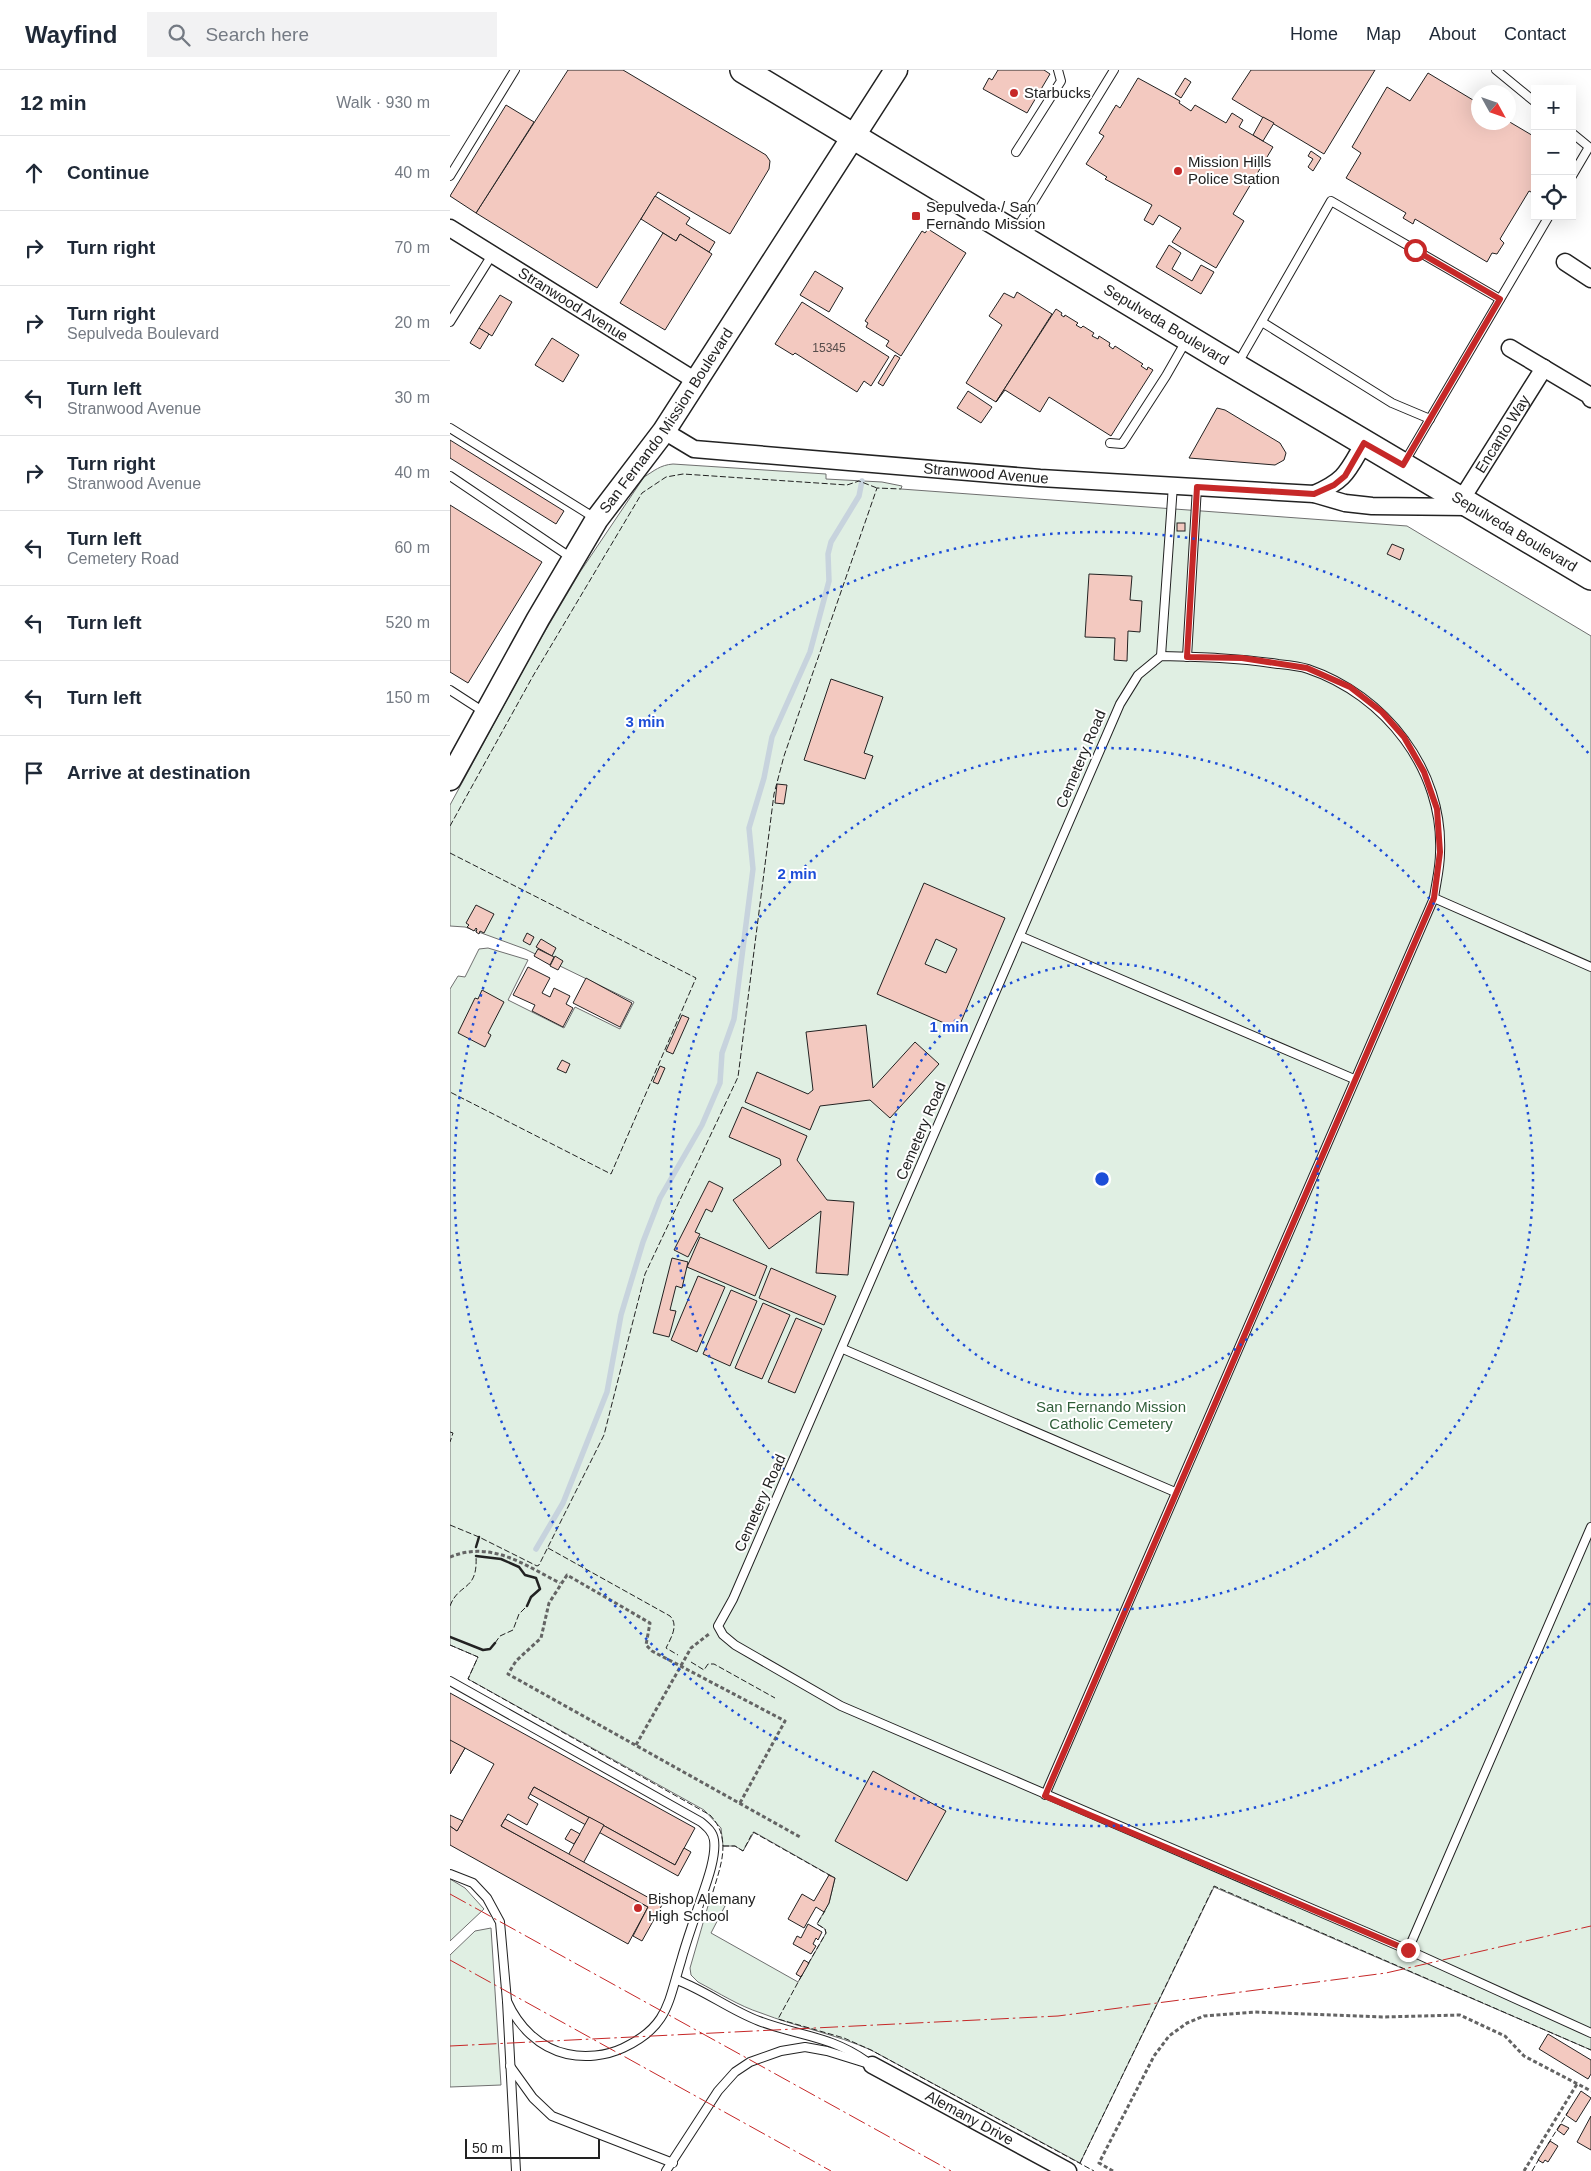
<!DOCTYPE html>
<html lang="en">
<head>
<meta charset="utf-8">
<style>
  :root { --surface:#fff; --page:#f2f2f3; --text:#1f2937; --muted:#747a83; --line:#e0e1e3 }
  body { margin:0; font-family:Helvetica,sans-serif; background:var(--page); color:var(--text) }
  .controls { position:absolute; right:15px; top:15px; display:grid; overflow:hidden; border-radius:0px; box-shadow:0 5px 20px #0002 }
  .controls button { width:45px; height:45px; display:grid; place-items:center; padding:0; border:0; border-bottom:1px solid var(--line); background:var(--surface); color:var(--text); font:25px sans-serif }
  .compass { position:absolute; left:1021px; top:15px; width:45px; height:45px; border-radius:50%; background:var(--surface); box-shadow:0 5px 20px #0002; rotate:130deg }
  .scale { position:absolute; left:15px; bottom:12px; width:135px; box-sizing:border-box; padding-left:5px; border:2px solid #222; border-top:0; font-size:14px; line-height:18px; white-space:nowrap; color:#222; -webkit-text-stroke:4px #fff; paint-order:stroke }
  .stop { position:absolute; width:15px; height:15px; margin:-11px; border:4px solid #c62828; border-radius:50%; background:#fff }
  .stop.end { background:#c62828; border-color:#fff; box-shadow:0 1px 5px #0008 }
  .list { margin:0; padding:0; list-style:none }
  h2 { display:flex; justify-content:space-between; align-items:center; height:65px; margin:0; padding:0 20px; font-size:21px }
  h2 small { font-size:16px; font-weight:400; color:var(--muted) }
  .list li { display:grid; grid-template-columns:32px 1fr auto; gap:15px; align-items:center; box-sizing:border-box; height:75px; padding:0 20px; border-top:1px solid var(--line) }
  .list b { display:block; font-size:19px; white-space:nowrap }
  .list p { margin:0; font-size:16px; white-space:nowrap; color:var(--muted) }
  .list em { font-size:16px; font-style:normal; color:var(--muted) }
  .icon { flex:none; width:28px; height:28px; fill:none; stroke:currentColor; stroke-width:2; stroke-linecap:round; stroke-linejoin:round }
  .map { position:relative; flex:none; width:1141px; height:2101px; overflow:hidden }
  header { display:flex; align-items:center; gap:30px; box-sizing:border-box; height:70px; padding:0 25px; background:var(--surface); border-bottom:1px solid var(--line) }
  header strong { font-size:24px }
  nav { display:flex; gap:28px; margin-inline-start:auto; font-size:18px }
  .search { width:350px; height:45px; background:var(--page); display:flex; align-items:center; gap:12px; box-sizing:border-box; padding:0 18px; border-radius:0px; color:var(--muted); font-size:19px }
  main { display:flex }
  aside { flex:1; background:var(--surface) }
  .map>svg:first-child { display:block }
  .green { fill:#e0efe3; stroke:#6f6f6f }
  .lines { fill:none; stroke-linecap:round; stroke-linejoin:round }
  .stream { stroke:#c7d3dd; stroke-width:5.5 }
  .building { fill:#f3c9c0; stroke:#222; fill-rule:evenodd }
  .service-casing { stroke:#222; stroke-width:10 }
  .minor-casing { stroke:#222; stroke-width:19 }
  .secondary-casing { stroke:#222; stroke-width:25 }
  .primary-casing { stroke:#222; stroke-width:28 }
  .path { stroke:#646464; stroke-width:3; stroke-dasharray:4 2.5; stroke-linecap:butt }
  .service { stroke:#fff; stroke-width:8 }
  .minor { stroke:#fff; stroke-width:16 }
  .secondary { stroke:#fff; stroke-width:22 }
  .primary { stroke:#fff; stroke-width:25 }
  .fence { stroke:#222; stroke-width:1; stroke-dasharray:6 2.5; stroke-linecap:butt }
  .wall { stroke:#222; stroke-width:2.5 }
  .power { stroke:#c62828; stroke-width:1; stroke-dasharray:18 4 2.5 4; stroke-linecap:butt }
  .route { stroke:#c62828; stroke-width:6 }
  .ring { fill:none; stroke:#1d4ed8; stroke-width:2.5; stroke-dasharray:2.5 5 }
  .poi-dot { fill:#c62828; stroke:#fff; stroke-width:2 }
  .labels { text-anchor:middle; stroke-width:4; stroke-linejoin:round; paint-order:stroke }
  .number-label { font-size:12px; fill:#564c4a }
  .poi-label { font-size:15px; fill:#222; stroke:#fff; text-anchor:start }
  .street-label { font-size:15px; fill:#222; stroke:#fff }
  .park-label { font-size:15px; fill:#2f5e38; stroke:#fff }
  .centre { fill:#1d4ed8; stroke:#fff; stroke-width:2.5 }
  .ring-label { font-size:15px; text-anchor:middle; font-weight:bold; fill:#1d4ed8; stroke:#fff; stroke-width:4; stroke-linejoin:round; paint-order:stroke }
</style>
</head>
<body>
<header>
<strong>Wayfind</strong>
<div class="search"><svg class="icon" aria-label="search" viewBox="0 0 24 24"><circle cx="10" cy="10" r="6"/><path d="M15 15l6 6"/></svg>Search here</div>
<nav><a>Home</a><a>Map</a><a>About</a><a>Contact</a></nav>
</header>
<main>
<aside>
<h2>12 min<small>Walk · 930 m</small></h2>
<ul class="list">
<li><svg class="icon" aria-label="ahead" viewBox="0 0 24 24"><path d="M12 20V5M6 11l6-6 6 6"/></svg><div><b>Continue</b></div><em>40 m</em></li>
<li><svg class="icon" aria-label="right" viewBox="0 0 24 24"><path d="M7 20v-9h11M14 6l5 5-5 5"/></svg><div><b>Turn right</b></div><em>70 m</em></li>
<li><svg class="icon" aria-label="right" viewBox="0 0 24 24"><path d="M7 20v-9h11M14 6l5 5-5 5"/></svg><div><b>Turn right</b><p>Sepulveda Boulevard</p></div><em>20 m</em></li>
<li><svg class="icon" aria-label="left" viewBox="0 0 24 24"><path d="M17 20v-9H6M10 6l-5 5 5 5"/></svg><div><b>Turn left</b><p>Stranwood Avenue</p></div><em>30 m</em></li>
<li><svg class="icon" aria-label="right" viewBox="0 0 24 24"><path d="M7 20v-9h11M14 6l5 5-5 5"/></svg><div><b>Turn right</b><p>Stranwood Avenue</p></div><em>40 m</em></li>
<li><svg class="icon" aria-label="left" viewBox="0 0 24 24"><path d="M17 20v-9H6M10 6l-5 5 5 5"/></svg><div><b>Turn left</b><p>Cemetery Road</p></div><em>60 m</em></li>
<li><svg class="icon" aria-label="left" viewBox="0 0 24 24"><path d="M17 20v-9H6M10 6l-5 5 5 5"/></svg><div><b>Turn left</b></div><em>520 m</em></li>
<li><svg class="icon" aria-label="left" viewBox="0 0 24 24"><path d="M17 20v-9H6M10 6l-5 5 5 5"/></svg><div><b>Turn left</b></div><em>150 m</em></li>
<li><svg class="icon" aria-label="arrive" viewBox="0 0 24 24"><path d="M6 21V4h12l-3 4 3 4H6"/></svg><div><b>Arrive at destination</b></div></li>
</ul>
</aside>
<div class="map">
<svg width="1141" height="2101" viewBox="0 0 1141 2101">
  <rect width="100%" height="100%" fill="#fff"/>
  <g class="green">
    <path d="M223 394 376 404V409L432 412 452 416 451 419 957 456 1141 566V1980L764 1817 630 2093 421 1980C385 1964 347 1957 311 1943 289 1936 269 1923 248 1912L241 1905 240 1898 260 1829 275 1836 261 1863 348 1912 376 1863 375 1859 367 1854 379 1833 385 1808 304 1762 293 1781 285 1776H273L271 1758 254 1740 18 1609 28 1587 0 1575V919L8 906 15 907 29 879 38 878 78 890 58 930 114 958 125 937 170 959 184 932 75 879 15 857 0 856V735L84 580 130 502 194 407C204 401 210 395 223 394Z"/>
    <polygon points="0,1809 15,1818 34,1839 0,1871"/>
    <polygon points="41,1858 51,2015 0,2017 0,1885 25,1861"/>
  </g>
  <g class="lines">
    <polyline class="stream" points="86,1479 113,1433 157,1322 171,1245 193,1172 210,1128 252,1055 270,1013 272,983 284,949 303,799 299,758 314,708 322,667 360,582 379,511 378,484 381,472 409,426 412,411"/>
  </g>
  <g class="building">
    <polygon points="118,0 173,0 316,85 320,91 319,99 280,164 208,122 147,218 26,143"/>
    <polygon points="548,0 594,0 600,4 577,43 533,19 539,8 542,10"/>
    <polygon points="801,0 925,0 874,84 782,29"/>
    <polygon points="978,3 1028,33 1028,52 1058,51 1085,67 1085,121 1083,123 1079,121 1050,169 1054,173 1047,184 1042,183 1037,192 965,149 963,154 953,148 956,143 896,108 911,83 902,77 937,17 960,31"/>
    <polygon points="688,8 730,31 729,33 741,41 745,35 776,53 782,43 793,50 789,57 823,77 783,144 794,151 766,198 722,172 731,158 709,145 703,155 694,150 702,135 655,109 657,107 636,94 654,66 649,63 666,35 670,38"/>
    <polygon points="735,8 741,12 731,28 725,24"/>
    <polygon points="56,35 84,52 26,143 0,126"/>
    <polygon points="813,47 824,53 813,71 803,65"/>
    <polygon points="861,81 871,88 863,101 858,97 863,89 858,86"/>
    <polygon points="205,126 240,148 236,154 265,172 259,182 230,164 226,171 191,149"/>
    <polygon points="478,159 516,183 451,286 436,276 439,271 416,257 418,253 415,251 472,161 475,163"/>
    <polygon points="213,163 226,171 230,164 262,184 215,260 170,233"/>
    <polygon points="719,175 731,183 722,199 742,211 751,195 764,202 751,224 706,197"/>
    <polygon points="365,201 393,218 379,242 350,225"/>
    <polygon points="567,222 602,244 546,332 516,313 552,255 539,246 554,223 564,228"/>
    <polygon points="50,225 62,232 42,266 29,258"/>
    <polygon points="352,232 439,287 421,316 414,311 407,322 345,283 343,285 325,274"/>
    <polygon points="606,239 612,243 611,245 614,247 615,245 628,253 626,255 631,258 633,256 644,263 642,266 648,269 649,266 660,273 659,276 663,279 665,276 693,294 691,296 697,300 698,297 703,300 661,366 599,327 590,342 555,320 546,332"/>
    <polygon points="29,258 39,264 30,279 20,273"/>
    <polygon points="102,268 129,285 113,312 85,295"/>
    <polygon points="445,285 450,288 433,316 428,313"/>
    <polygon points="518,321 542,337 531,353 507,338"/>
    <polygon points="767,338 775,340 830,373 836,383 834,390 825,395 739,388"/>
    <polygon points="0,370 114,441 106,454 0,388"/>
    <polygon points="0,435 92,492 18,613 0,602"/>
    <rect x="727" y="453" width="8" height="8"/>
    <polygon points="942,474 954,479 950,490 937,484"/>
    <polygon points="639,504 682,506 680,530 692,531 690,562 678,561 677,591 664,590 665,568 635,567"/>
    <polygon points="381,609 433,627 414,683 423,686 415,709 354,690"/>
    <polygon points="327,714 337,715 334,734 325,733"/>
    <path d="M474 813 555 848 508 959 427 924ZM486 869 507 879 496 903 475 894Z"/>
    <polygon points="26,835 44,844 34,863 30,861 29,864 26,862 27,859 26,858 24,861 17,857 19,855 16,853"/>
    <polygon points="77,863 84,867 80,875 73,871"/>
    <polygon points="91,869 106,878 102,886 86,877"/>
    <polygon points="88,879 104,887 100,895 84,886"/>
    <polygon points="105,886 113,891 108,900 100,896"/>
    <polygon points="78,897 100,908 92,923 100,927 104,918 120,926 116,934 123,938 113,957 82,941 85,935 63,925"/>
    <polygon points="136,908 182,933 170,957 123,933"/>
    <polygon points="32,920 54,932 38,963 41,965 35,977 8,963 25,928 28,929"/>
    <polygon points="232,945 239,948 223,984 216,981"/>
    <polygon points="416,955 423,1018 465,972 489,994 440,1048 420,1030 370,1036 360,1060 295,1032 307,1002 358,1024 363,1020 356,962"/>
    <polygon points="112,990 120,994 116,1003 107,999"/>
    <polygon points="210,996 215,998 208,1014 203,1012"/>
    <polygon points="292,1037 357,1066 347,1090 377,1130 404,1132 398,1205 366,1203 371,1141 319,1179 283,1130 331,1095 330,1089 279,1067"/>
    <polygon points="259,1111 273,1118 262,1142 256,1139 245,1162 250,1164 238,1187 224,1180"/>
    <polygon points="250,1167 317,1196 305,1226 237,1197"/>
    <polygon points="222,1188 238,1192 232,1218 226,1216 220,1240 226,1241 219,1267 203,1263"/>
    <polygon points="321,1198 386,1226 374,1255 309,1228"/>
    <polygon points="248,1206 275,1217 247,1282 221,1270"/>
    <polygon points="281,1220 307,1231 280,1296 253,1284"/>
    <polygon points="313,1233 340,1245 312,1309 285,1298"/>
    <polygon points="346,1248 372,1259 345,1323 318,1312"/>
    <polygon points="0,1623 245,1758 225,1795 84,1717 78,1728 88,1734 77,1755 58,1744 51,1756 198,1837 178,1874 0,1775 0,1756 7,1761 44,1694 15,1678 0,1704"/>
    <polygon points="0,1670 15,1678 0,1704"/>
    <polygon points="423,1701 496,1741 457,1811 385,1771"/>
    <polygon points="84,1717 225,1795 234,1778 241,1782 228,1806 80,1724"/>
    <polygon points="0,1745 13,1751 7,1761 0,1756"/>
    <polygon points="139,1747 154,1755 130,1799 115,1791"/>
    <polygon points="55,1749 212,1835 192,1871 183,1866 198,1837 51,1756"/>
    <polygon points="121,1759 130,1764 124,1774 115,1769"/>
    <polygon points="379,1805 385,1808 379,1833 374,1842 366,1837 354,1858 338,1849 352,1824 364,1831"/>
    <polygon points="358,1854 372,1862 368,1870 366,1868 363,1874 366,1876 361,1884 343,1874 347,1866 351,1868"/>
    <polygon points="354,1890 359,1893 351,1907 346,1904"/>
    <polygon points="1098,1964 1141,1990 1141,2004 1138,2009 1089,1979"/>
    <polygon points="1131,2021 1141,2028 1126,2052 1116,2045"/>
    <polygon points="1141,2046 1141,2080 1127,2072"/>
    <polygon points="1111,2054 1119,2058 1114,2065 1107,2060"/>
    <polygon points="1100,2071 1108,2076 1098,2092 1095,2090 1093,2093 1088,2090"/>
  </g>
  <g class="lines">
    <defs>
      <g id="service">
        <polyline points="1046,0 1085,32"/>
        <polyline points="1122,63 1139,77 1122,106"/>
        <polyline points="566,82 611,11 608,0"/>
        <polyline points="0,106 65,0"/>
        <polyline points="566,160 664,0"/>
        <polyline points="0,252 42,185"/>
        <polyline points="812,252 942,333 980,349"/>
        <polyline points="788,293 881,131 1050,229"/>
        <polyline points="0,358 145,448"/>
        <polyline points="660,373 672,374 716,306 736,271"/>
        <polyline points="954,393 1099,146"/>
        <polyline points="0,406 123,489"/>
        <polyline points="711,586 723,415"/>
        <polyline points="737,587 747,417"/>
        <polyline points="0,620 34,642"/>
        <polyline points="570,866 904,1009"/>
        <path d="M1141 897 984 828C986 813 990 798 990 783 994 700 935 625 858 599 849 596 838 595 828 594 789 588 751 587 711 586L688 605 670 634 283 1529 268 1556 273 1565 285 1575 391 1636 958 1880 1141 1963"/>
        <polyline points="393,1279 725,1422"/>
        <path d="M0 1611 251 1752C257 1757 263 1762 264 1770 267 1791 251 1826 245 1847 240 1862 235 1876 231 1891 218 1933 218 1957 173 1978 156 1986 135 1988 117 1984 89 1978 68 1956 57 1931"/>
        <polyline points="595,1725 984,828"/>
        <polyline points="0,1804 23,1813 37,1828 50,1852 57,1931 66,2101"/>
        <polyline points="958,1880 1141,1457"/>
        <path d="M227 1910C256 1921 280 1940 309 1951 348 1966 379 1965 416 1991"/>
        <polyline points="60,1996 83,2028 102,2046 223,2093"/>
        <polyline points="216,2101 268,2021 285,2002 300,1992 331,1981 355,1977 377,1981 422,1995"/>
      </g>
      <g id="minor">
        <path id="s1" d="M0 158 246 311"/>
        <polyline points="1115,192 1141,209"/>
        <polyline points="1060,278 1139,325 1141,329"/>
        <path id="s2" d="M214 361 244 379 590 408 864 424 895 433 922 436 1019 437"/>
        <path d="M864 424C896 410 897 402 914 373"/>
        <path id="s3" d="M1011 430 1094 298"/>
        <path id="s4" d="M422 1995 618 2101"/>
      </g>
      <g id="secondary">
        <path id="s5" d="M0 709 88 549 147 449 214 361 446 0"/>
      </g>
      <g id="primary">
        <path id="s6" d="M293 0 768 286 1141 507"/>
      </g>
    </defs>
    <use href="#service" class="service-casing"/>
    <use href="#minor" class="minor-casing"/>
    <use href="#secondary" class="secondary-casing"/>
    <use href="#primary" class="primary-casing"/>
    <g class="path">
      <path d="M0 1487C42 1470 74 1495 110 1513"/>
      <polyline points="186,1675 241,1578 259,1564"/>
      <polyline points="290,1733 335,1651 202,1581 196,1575 200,1553 117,1505 99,1533 91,1568 66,1591 58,1604 350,1767"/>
      <polyline points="663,2101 649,2093 704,1986 719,1966 737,1953 754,1946 805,1942 932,1947 1010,1945 1055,1966 1074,1986 1141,2021"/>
      <polyline points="1074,2101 1127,2014"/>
    </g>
    <use href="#service" class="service"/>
    <use href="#minor" class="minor"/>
    <use href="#secondary" class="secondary"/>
    <use href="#primary" class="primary"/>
    <g class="fence">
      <polyline points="0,756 83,606 192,423 216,407 233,404 397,415 409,411 427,418"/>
      <polyline points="0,783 246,908 161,1104 0,1022"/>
      <polyline points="0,1362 3,1363 0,1372"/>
      <polyline points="0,1455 29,1467 87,1496 89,1495 154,1365 195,1204 288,1007 324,724 334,686 427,418 451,419"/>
      <path d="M98 1478 220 1546C229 1555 221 1568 216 1578L228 1585"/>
      <path d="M0 1536C9 1512 28 1522 26 1486"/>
      <polyline points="45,1573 50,1566 63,1560 69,1544 77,1536"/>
      <path d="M0 1575 28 1587 18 1609 260 1745C283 1769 270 1797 262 1825"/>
      <polyline points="241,1592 254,1600 258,1594 264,1594 325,1628"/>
      <polyline points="273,1776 285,1776 293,1781 303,1762 381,1806"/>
      <polyline points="358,1894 376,1863 375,1859 367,1854 375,1841"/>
      <polyline points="352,1905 328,1949 394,1968 421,1980 644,2101"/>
      <polyline points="1098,2074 1118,2042"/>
      <polyline points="630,2093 764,1816 1141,1980"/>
      <polyline points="1082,2101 1089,2089"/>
    </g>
    <g class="wall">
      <polyline points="26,1477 29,1467"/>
      <polyline points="26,1486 51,1489 69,1497 75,1505 86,1508 90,1519 81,1527 77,1536"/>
      <polyline points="0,1567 33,1580 40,1579 45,1573"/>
    </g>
    <g class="power">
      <polyline points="0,1824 501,2101"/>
      <polyline points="0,1890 381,2101"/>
      <polyline points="0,1976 608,1946 936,1903 1141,1856"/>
    </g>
  </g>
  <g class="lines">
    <polyline class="route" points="958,1880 595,1726 984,828 990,782 987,739 974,702 954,667 932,642 900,617 857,598 792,588 737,587 747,417 864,424 884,415 895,406 914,373 953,395 1050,229 965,180"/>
  </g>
  <g class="ring">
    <circle cx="652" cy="1109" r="216"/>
    <circle cx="652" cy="1109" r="431"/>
    <path d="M1140 1533A647 647 0 1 1 1140 685"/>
  </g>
  <g class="poi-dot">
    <circle cx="564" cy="23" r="5"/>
    <circle cx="728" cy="101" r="5"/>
    <rect x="461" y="141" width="10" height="10" rx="2.5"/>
    <circle cx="188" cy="1838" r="5"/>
  </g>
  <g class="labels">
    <g class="number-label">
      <text x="379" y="282">15345</text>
    </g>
    <g class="poi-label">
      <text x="574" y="28">Starbucks</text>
      <text x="738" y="97">Mission Hills<tspan x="738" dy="17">Police Station</tspan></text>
      <text x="476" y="142">Sepulveda / San<tspan x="476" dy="17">Fernando Mission</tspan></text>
      <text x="198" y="1834">Bishop Alemany<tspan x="198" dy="17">High School</tspan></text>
    </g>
    <g class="street-label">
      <text dy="5" stroke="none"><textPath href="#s1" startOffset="145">Stranwood Avenue</textPath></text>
      <text dy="5" stroke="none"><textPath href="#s6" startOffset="494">Sepulveda Boulevard</textPath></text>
      <text dy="5" stroke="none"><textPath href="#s5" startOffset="419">San Fernando Mission Boulevard</textPath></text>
      <text dy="5" stroke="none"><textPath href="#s3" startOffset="78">Encanto Way</textPath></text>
      <text dy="5" stroke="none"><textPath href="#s2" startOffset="328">Stranwood Avenue</textPath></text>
      <text dy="5" stroke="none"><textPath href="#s6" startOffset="899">Sepulveda Boulevard</textPath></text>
      <text transform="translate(631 689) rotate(-67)" y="5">Cemetery Road</text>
      <text transform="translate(471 1061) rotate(-67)" y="5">Cemetery Road</text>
      <text transform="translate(310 1433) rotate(-66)" y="5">Cemetery Road</text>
      <text dy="5" stroke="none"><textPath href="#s4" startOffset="111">Alemany Drive</textPath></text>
    </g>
    <g class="park-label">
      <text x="661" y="1342">San Fernando Mission<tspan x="661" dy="17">Catholic Cemetery</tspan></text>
    </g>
  </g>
  <circle cx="652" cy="1109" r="8" class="centre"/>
  <g class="ring-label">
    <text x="195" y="657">3 min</text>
    <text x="347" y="809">2 min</text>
    <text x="499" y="962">1 min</text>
  </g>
</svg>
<div class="controls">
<button>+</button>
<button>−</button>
<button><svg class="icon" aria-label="locate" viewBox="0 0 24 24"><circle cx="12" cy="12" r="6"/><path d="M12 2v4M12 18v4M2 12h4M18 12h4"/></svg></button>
</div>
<svg class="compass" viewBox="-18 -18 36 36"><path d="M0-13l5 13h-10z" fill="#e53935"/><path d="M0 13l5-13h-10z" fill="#747a83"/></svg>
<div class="scale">50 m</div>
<div class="stop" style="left:965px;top:180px"></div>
<div class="stop end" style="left:958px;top:1880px"></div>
</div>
</main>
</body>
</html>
